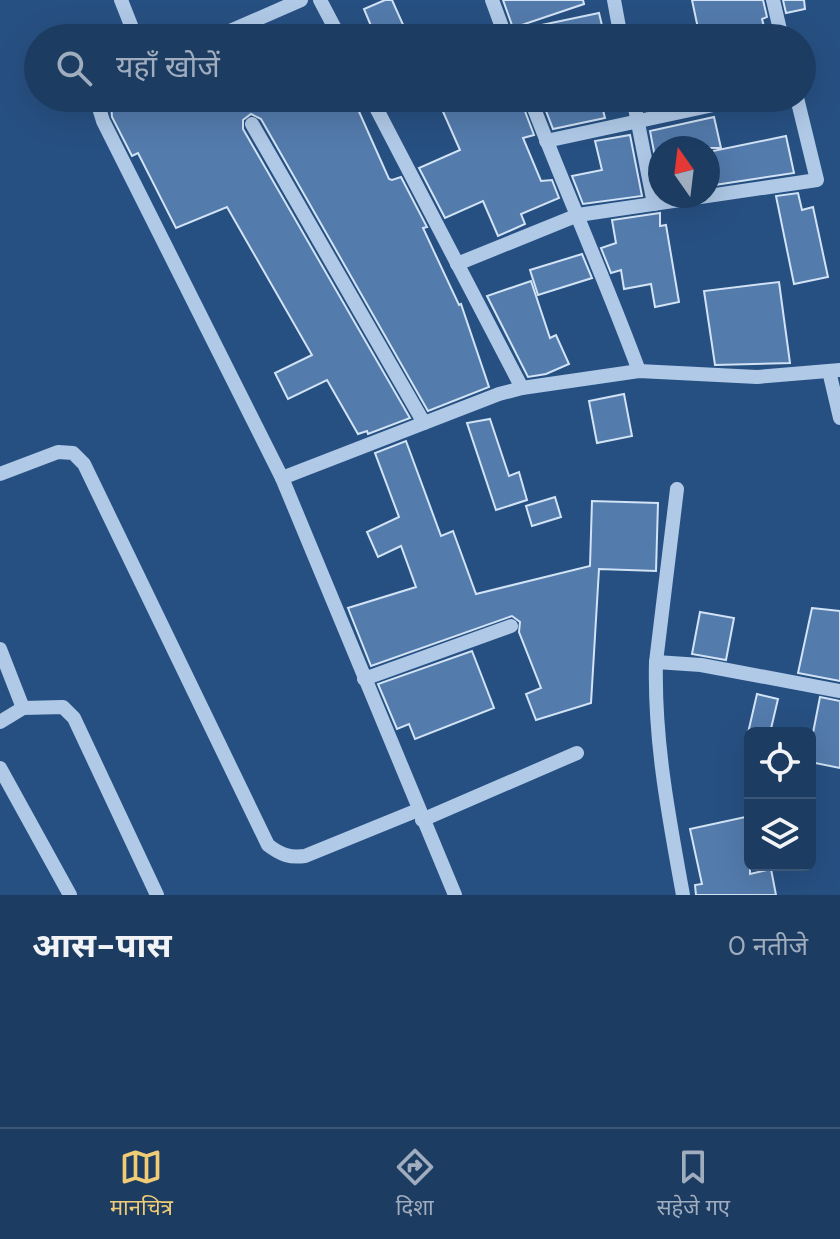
<!DOCTYPE html>
<html lang="hi">
<head>
<meta charset="utf-8">
<style>
  :root { --surface:#1d3c62; --page:#2a476b; --text:#f1f3f6; --muted:#a0adbe; --line:#3b5677; --accent:#efcb75 }
  body { margin:0; font-family:"DM Sans","Noto Sans Devanagari",sans-serif; background:var(--page); color:var(--text) }
  .controls { position:absolute; right:24px; bottom:24px; display:grid; overflow:hidden; border-radius:12px; box-shadow:0 8px 32px #0002 }
  .controls button { width:72px; height:72px; display:grid; place-items:center; padding:0; border:0; border-bottom:2px solid var(--line); background:var(--surface); color:var(--text); font:40px sans-serif }
  .compass { position:absolute; left:648px; top:136px; width:72px; height:72px; border-radius:50%; background:var(--surface); box-shadow:0 8px 32px #0002; rotate:346deg }
  .list { margin:0; padding:0; list-style:none }
  h2 { display:flex; justify-content:space-between; align-items:center; height:104px; margin:0; padding:0 32px; font-size:34px }
  h2 small { font-size:26px; font-weight:400; color:var(--muted) }
  .icon { flex:none; width:44px; height:44px; fill:none; stroke:currentColor; stroke-width:2; stroke-linecap:round; stroke-linejoin:round }
  .map { position:relative; flex:none; width:840px; height:895px; overflow:hidden }
  .search { position:absolute; background:var(--surface); box-shadow:0 8px 32px #0002; left:24px; right:24px; top:24px; height:88px; display:flex; align-items:center; gap:20px; box-sizing:border-box; padding:0 28px; border-radius:44px; color:var(--muted); font-size:30px }
  .sheet { height:232px; background:var(--surface) }
  nav { display:flex; justify-content:space-around; align-items:center; box-sizing:border-box; height:112px; border-top:2px solid var(--line); background:var(--surface); font-size:22px; color:var(--muted) }
  nav a { display:grid; justify-items:center; gap:4px }
  nav .on { color:var(--accent) }
  .map>svg:first-child { display:block }
  .building { fill:#537bac; stroke:#d2e3f5; stroke-width:2 }
  .lines { fill:none; stroke-linecap:round; stroke-linejoin:round }
  .minor { stroke:#afc9e7; stroke-width:14 }
</style>
</head>
<body>
<div class="map">
<svg width="840" height="895" viewBox="0 0 840 895">
  <rect width="100%" height="100%" fill="#275082"/>
  <g class="building">
    <polygon points="385,0 392,0 409,38 376,38 364,9"/>
    <polygon points="503,0 583,0 584,4 513,28"/>
    <polygon points="692,0 763,0 767,17 762,19 767,38 700,38"/>
    <polygon points="783,0 804,0 805,9 786,13"/>
    <polygon points="599,13 605,38 528,38 527,28"/>
    <polygon points="124,98 353,98 389,179 392,180 401,177 427,227 423,228 459,305 461,304 489,387 428,411 261,119 251,114 243,120 243,129 410,418 368,434 367,431 358,434 327,380 288,399 275,373 312,355 227,207 176,228 138,153 132,156 112,117 111,104"/>
    <polygon points="437,98 473,98 478,110 508,98 520,98 534,135 523,138 541,181 552,180 559,198 521,214 525,224 498,236 483,201 445,218 419,168 460,150"/>
    <polygon points="541,98 600,98 605,118 553,129"/>
    <polygon points="714,117 721,148 660,148 660,183 650,131"/>
    <polygon points="630,135 642,196 583,204 572,176 602,170 595,141"/>
    <polygon points="786,136 794,173 708,186 708,152"/>
    <polygon points="798,193 802,210 813,207 828,277 794,284 776,196"/>
    <polygon points="660,213 660,226 666,225 679,302 655,307 651,284 624,289 621,270 611,273 601,248 616,243 612,220"/>
    <polygon points="582,254 592,278 538,295 530,270"/>
    <polygon points="531,281 550,338 556,335 569,364 546,374 528,377 487,296"/>
    <polygon points="779,282 790,363 715,365 704,291"/>
    <polygon points="624,394 632,436 597,443 589,401"/>
    <polygon points="490,419 509,476 519,472 527,500 496,510 467,423"/>
    <polygon points="406,441 441,536 453,531 476,594 590,566 592,501 658,503 656,571 599,569 591,703 536,720 526,694 541,688 519,632 520,622 512,616 371,666 348,608 416,587 401,546 378,557 367,532 399,517 375,453"/>
    <polygon points="555,497 561,517 532,526 526,506"/>
    <polygon points="812,608 840,611 840,681 798,673"/>
    <polygon points="700,612 734,618 726,660 692,654"/>
    <polygon points="472,651 494,708 415,739 409,724 397,729 378,684"/>
    <polygon points="757,694 778,699 770,733 748,733"/>
    <polygon points="820,697 840,701 840,768 810,762 810,738 812,738"/>
    <polygon points="750,816 750,874 771,869 776,895 696,895 695,885 702,884 690,829"/>
  </g>
  <g class="lines">
    <g class="minor">
      <polyline points="121,0 136,38"/>
      <polyline points="320,0 340,38"/>
      <polyline points="492,0 506,38"/>
      <polyline points="614,0 621,38"/>
      <polyline points="773,0 782,38"/>
      <polyline points="214,38 301,0"/>
      <polyline points="102,98 99,108 103,121 282,478"/>
      <polyline points="371,98 522,388"/>
      <path d="M530 98C565 190 605 279 639 371"/>
      <polyline points="633,98 654,204"/>
      <polyline points="252,124 424,423"/>
      <polyline points="546,141 746,98"/>
      <polyline points="457,264 578,215 817,180 797,98"/>
      <polyline points="829,371 840,418"/>
      <path d="M0 474 58 452 73 453 84 464 268 845C281 855 290 858 305 856L418 810"/>
      <polyline points="0,649 23,708 63,707 74,718 157,895"/>
      <polyline points="656,662 677,489"/>
      <polyline points="364,679 511,626"/>
      <polyline points="0,722 23,708"/>
      <polyline points="0,768 70,895"/>
      <polyline points="422,820 577,753"/>
      <polyline points="455,895 282,478 499,394 522,388 639,371 757,377 840,370"/>
      <path d="M683 895C669 818 654 741 656 662L701 665 840 691"/>
    </g>
  </g>
</svg>
<div class="controls">
<button><svg class="icon" aria-label="locate" viewBox="0 0 24 24"><circle cx="12" cy="12" r="6"/><path d="M12 2v4M12 18v4M2 12h4M18 12h4"/></svg></button>
<button><svg class="icon" aria-label="layers" viewBox="0 0 24 24"><path d="M12 4l9 5-9 5-9-5zM3 14l9 5 9-5"/></svg></button>
</div>
<svg class="compass" viewBox="-18 -18 36 36"><path d="M0-13l5 13h-10z" fill="#e53935"/><path d="M0 13l5-13h-10z" fill="#a0adbe"/></svg>
<div class="search"><svg class="icon" aria-label="search" viewBox="0 0 24 24"><circle cx="10" cy="10" r="6"/><path d="M15 15l6 6"/></svg>यहाँ खोजें</div>
</div>
<section class="sheet">
<h2>आस-पास<small>0 नतीजे</small></h2>
<ul class="list">
</ul>
</section>
<nav>
<a class="on"><svg class="icon" aria-label="map" viewBox="0 0 24 24"><path d="M3 6l6-2 6 2 6-2v14l-6 2-6-2-6 2zM9 4v14M15 6v14"/></svg>मानचित्र</a>
<a><svg class="icon" aria-label="directions" viewBox="0 0 24 24"><path d="M12 3l9 9-9 9-9-9zM9 14v-3h6M13 9l2 2-2 2"/></svg>दिशा</a>
<a><svg class="icon" aria-label="saved" viewBox="0 0 24 24"><path d="M7 4h10v16l-5-4-5 4z"/></svg>सहेजे गए</a>
</nav>
</body>
</html>
